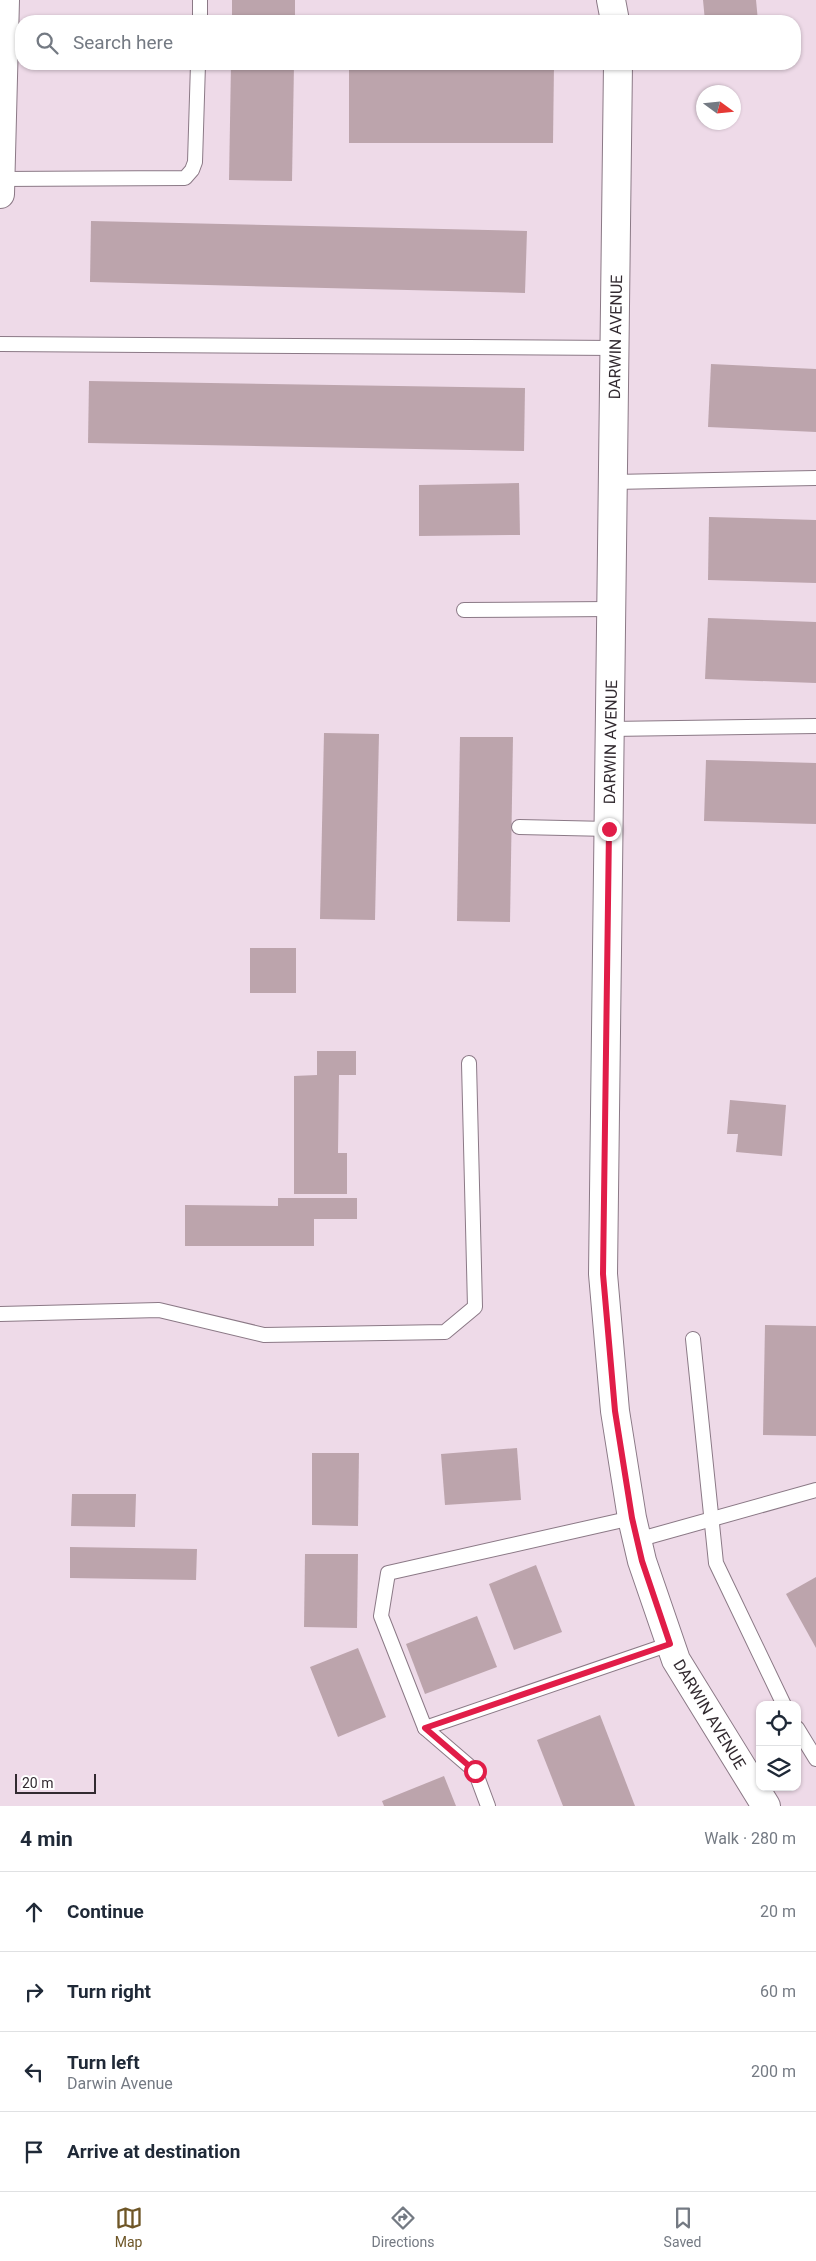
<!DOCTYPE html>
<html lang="en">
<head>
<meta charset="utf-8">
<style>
  :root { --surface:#fff; --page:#f2f2f3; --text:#1f2937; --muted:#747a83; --line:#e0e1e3; --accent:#6e5627 }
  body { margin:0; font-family:Roboto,sans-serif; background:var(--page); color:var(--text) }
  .controls { position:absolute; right:15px; bottom:15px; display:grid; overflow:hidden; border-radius:10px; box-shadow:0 1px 4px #0004 }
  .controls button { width:45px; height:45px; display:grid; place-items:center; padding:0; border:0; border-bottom:1px solid var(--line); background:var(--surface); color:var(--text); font:25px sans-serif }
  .compass { position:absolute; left:696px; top:85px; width:45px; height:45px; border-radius:50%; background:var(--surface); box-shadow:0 1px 4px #0004; rotate:105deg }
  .scale { position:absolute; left:15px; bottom:12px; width:81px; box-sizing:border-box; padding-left:5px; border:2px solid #322a30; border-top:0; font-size:14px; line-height:18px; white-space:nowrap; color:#322a30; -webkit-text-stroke:4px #fff; paint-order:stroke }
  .stop { position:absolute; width:15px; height:15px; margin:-11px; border:4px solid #e11d48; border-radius:50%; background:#fff }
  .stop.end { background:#e11d48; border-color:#fff; box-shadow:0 1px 5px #0008 }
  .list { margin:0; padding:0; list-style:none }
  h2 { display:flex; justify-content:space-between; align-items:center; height:65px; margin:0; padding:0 20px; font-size:21px }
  h2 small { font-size:16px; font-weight:400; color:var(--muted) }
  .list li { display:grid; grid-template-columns:32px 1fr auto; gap:15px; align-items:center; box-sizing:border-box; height:80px; padding:0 20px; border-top:1px solid var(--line) }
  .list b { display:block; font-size:19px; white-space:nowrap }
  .list p { margin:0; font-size:16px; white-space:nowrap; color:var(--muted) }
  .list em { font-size:16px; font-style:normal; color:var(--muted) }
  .icon { flex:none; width:28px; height:28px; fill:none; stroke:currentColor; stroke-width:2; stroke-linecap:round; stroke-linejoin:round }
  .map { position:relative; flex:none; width:816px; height:1806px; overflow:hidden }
  .search { position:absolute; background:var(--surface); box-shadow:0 1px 4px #0004; left:15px; right:15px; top:15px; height:55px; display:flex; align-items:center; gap:12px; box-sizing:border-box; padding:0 18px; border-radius:20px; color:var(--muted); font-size:19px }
  .sheet { height:385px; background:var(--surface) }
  nav { display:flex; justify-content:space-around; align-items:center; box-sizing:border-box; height:70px; border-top:1px solid var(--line); background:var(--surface); font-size:14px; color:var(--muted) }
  nav a { display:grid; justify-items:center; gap:2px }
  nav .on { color:var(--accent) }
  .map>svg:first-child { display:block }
  .building { fill:#bca4ac }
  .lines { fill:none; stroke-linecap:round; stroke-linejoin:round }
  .service-casing { stroke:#8b7986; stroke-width:16 }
  .minor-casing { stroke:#8b7986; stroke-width:30 }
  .service { stroke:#fff; stroke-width:14 }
  .minor { stroke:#fff; stroke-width:28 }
  .route { stroke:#e11d48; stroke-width:6 }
  .labels { text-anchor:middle; stroke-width:4.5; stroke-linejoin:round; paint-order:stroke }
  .street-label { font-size:16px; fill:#322a30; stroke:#fff }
</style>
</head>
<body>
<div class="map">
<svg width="816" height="1806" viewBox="0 0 816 1806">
  <rect width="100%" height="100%" fill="#eedae8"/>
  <g class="building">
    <rect x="232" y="0" width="63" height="21"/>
    <polygon points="703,0 756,0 758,21 705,21"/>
    <polygon points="231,64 294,64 292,181 229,180"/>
    <polygon points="349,64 554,64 553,143 349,143"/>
    <polygon points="91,221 527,231 525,293 90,282"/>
    <polygon points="711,364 816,369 816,432 708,427"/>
    <polygon points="89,381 525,388 524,451 88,443"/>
    <polygon points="519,483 520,535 419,536 419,485"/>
    <polygon points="709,517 816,520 816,583 708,580"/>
    <polygon points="708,618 816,622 816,683 705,679"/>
    <polygon points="324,733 379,734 375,920 320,919"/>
    <polygon points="460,737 513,737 510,922 457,921"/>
    <polygon points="706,760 816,763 816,824 704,821"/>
    <rect x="250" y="948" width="46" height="45"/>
    <polygon points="317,1051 356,1051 356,1075 339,1075 338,1153 347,1153 347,1194 294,1194 294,1076 317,1075"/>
    <polygon points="730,1100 786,1105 782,1156 736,1152 738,1134 727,1134"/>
    <polygon points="278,1198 357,1198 357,1219 314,1219 314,1246 185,1246 185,1205 278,1206"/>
    <polygon points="765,1325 816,1326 816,1436 763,1435"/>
    <polygon points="517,1448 521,1500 445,1505 441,1454"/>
    <polygon points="312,1453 359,1453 358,1526 312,1525"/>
    <polygon points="72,1494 136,1494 135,1527 71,1526"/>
    <polygon points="70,1547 197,1549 196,1580 70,1578"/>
    <polygon points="305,1554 358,1554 357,1628 304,1627"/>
    <polygon points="536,1565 562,1632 514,1650 489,1584"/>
    <polygon points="816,1577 816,1648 786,1594"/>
    <polygon points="477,1616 497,1667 425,1694 406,1644"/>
    <polygon points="358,1648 386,1717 338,1737 310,1667"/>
    <polygon points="600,1715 635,1806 563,1806 537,1740"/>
    <polygon points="444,1776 456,1806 384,1806 382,1801"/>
  </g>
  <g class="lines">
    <defs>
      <g id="service">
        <polyline points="200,21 200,0"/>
        <polyline points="0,179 185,178 192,170 195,162 198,64"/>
        <polyline points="0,344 615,348"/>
        <polyline points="613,482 816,478"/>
        <polyline points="464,610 611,609"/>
        <polyline points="610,729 816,726"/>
        <polyline points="519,827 609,829"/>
        <polyline points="0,1314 159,1310 264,1335 445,1332 475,1307 469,1063"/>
        <polyline points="693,1339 716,1563 784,1705"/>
        <polyline points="637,1540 816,1490"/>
        <polyline points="425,1728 670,1644"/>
        <polyline points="797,1728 816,1759"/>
        <polyline points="488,1806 475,1771 425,1728 381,1616 388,1573 632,1518"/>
      </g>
      <g id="minor">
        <polyline points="611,0 615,21"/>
        <polyline points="618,64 603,1274 615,1411 632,1518 642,1561 676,1660 766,1806"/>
        <polyline points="0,194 5,0"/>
      </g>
    </defs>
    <use href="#service" class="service-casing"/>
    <use href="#minor" class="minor-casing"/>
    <use href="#service" class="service"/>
    <use href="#minor" class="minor"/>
  </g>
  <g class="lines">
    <polyline class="route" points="475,1771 425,1728 670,1644 642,1561 632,1518 615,1411 603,1274 609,829"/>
  </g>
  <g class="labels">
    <g class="street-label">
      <text transform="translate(615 337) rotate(-89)" y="6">DARWIN AVENUE</text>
      <text transform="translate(610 742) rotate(-89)" y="6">DARWIN AVENUE</text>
      <text transform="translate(710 1714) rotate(59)" y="6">DARWIN AVENUE</text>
    </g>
  </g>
</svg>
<div class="controls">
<button><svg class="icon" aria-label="locate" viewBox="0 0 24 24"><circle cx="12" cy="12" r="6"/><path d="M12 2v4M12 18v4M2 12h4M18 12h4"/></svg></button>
<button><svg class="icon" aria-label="layers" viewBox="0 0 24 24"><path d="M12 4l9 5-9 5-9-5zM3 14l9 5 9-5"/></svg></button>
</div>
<svg class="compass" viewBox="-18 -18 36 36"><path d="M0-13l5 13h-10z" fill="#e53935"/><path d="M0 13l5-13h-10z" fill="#747a83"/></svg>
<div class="scale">20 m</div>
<div class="stop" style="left:475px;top:1771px"></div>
<div class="stop end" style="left:609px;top:829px"></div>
<div class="search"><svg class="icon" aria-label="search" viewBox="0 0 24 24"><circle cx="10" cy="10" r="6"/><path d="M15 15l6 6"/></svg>Search here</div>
</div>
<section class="sheet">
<h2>4 min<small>Walk · 280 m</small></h2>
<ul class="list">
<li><svg class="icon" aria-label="ahead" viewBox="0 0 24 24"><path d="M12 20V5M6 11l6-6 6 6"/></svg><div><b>Continue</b></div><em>20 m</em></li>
<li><svg class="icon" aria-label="right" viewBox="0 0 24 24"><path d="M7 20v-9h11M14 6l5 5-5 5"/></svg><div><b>Turn right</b></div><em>60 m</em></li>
<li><svg class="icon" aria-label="left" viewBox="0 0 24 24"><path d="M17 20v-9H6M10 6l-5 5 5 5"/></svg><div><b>Turn left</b><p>Darwin Avenue</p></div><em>200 m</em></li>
<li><svg class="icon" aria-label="arrive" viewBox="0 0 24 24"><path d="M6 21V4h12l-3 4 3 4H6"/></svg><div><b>Arrive at destination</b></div></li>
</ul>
</section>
<nav>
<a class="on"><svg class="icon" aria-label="map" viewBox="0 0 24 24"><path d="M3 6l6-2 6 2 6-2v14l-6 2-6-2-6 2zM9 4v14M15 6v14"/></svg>Map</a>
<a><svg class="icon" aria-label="directions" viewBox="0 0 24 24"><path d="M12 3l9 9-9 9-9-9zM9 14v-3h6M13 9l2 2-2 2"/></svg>Directions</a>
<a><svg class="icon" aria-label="saved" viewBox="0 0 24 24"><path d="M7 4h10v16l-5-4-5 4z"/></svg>Saved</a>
</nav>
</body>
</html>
